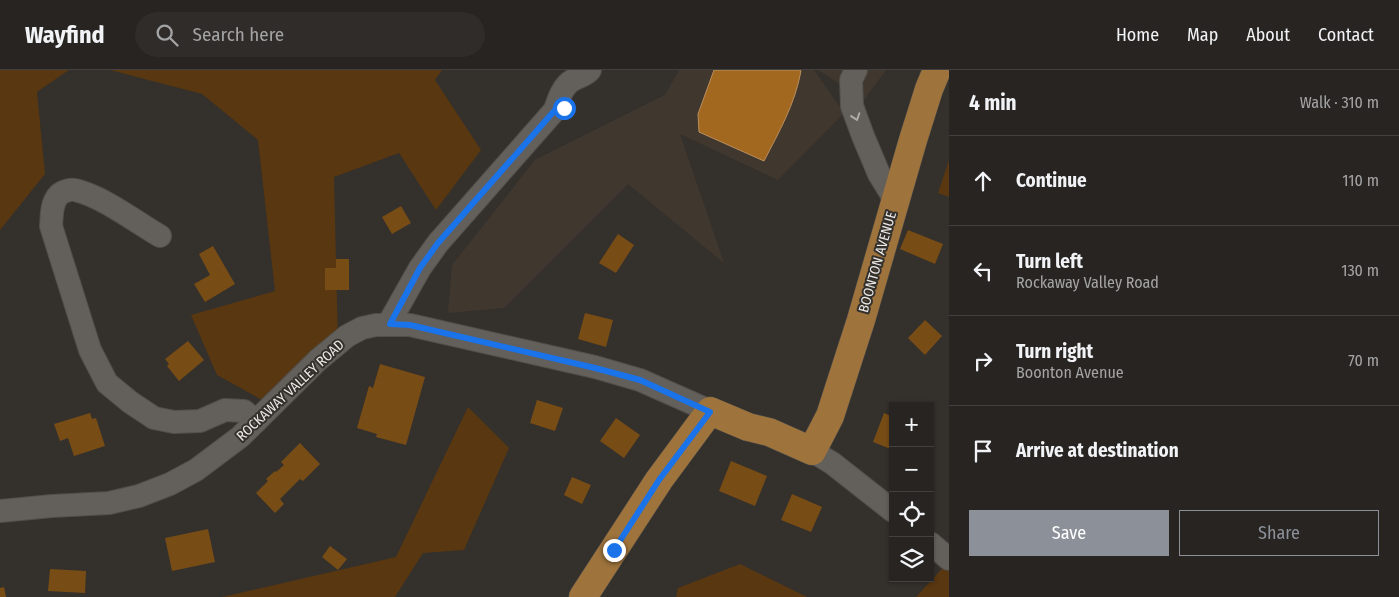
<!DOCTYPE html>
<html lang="en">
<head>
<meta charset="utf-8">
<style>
  :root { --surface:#272421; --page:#2f2c2a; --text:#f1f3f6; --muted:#a4a4a5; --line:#43413f; --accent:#8c9099 }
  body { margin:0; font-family:"Fira Sans Condensed",sans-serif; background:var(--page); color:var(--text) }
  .controls { position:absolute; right:15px; bottom:15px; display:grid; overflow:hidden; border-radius:0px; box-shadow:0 1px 4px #0004 }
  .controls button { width:45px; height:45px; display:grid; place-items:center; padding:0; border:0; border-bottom:1px solid var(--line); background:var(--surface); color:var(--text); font:25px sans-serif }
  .stop { position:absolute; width:15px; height:15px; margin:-11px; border:4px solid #1a73e8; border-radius:50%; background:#fff }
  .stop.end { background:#1a73e8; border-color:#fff; box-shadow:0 1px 5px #0008 }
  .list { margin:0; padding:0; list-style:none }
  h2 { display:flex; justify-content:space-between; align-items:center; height:65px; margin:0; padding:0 20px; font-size:21px }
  h2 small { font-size:16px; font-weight:400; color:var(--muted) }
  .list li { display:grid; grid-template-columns:32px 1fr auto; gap:15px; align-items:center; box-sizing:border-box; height:90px; padding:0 20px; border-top:1px solid var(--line) }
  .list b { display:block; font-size:19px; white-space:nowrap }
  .list p { margin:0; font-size:16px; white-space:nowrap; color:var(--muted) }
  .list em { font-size:16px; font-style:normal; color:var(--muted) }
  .actions { display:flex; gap:10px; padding:15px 20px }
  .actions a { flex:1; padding:11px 0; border:1px solid var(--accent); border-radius:0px; text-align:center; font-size:18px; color:var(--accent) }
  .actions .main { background:var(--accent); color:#fff }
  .icon { flex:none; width:28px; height:28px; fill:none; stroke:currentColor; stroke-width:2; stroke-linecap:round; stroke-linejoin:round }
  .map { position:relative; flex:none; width:949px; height:527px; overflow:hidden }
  header { display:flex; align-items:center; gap:30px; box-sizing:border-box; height:70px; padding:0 25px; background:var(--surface); border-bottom:1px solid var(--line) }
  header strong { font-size:24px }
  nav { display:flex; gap:28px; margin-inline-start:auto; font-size:18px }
  .search { width:350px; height:45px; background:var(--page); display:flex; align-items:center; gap:12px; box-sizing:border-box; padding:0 18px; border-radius:28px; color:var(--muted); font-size:19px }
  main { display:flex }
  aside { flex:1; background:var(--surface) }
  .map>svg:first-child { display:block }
  .built { fill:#40372f }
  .green { fill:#583711 }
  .water { fill:#a36820; stroke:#b98f5c }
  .building { fill:#784c15 }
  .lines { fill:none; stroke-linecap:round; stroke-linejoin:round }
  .minor-casing { stroke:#524f4b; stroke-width:24 }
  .major-casing { stroke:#524f4b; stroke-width:29 }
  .minor { stroke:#635f5b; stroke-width:22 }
  .major { stroke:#9e733c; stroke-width:28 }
  .oneway { stroke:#aeaba8 }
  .route { stroke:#1a73e8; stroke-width:6 }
  .labels { text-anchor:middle; stroke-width:4; stroke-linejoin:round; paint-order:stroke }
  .street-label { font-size:14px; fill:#eceae7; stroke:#34302c }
</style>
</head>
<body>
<header>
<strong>Wayfind</strong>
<div class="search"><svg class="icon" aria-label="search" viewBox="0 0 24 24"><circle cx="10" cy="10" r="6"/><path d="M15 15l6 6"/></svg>Search here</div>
<nav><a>Home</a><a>Map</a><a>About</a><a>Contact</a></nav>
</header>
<main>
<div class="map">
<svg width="949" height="527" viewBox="0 0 949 527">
  <rect width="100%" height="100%" fill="#34302c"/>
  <g class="built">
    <polygon points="679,0 814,0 844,43 778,110 680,64 724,193 628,114 504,238 448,243 452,195 535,90 665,25"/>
    <polygon points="818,0 886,0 864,30"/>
  </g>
  <g class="green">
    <polygon points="0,0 69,0 37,22 45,104 0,160"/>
    <polygon points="110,0 442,0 435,10 481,80 436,140 399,83 334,107 338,274 273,336 217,305 191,245 275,221 258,70 202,24"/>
    <polygon points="949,90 949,127 938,123"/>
    <polygon points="468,337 509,378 464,480 423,483 395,527 222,527 396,487"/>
    <polygon points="949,491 949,527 916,527"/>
    <polygon points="740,494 807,527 676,527 678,518"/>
  </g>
  <path class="water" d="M714 0H800L801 1C795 34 779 62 764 91L699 62 698 44Z"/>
  <g class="building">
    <polygon points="401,136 411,153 392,164 382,147"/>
    <polygon points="908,160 943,174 935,194 900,179"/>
    <polygon points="618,164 634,175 616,203 599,193"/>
    <polygon points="213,176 235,214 205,232 194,214 210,205 199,184"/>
    <polygon points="336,189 349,189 349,220 325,220 325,198 336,198"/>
    <polygon points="585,243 613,250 606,277 578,269"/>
    <polygon points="925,250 942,266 925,285 908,268"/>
    <polygon points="188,271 204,290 179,311 167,296 169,294 165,289"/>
    <polygon points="380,294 425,307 406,375 376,367 377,364 357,358 369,316 373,318"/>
    <polygon points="537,330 563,338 555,361 530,353"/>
    <polygon points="90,343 92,349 96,348 105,376 74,386 68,368 60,371 54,354"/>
    <polygon points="884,343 893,347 893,380 873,372"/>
    <polygon points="616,348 640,365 624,388 600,371"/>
    <polygon points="300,373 320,394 303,411 300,409 280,429 284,434 275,443 256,423 268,411 266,409 275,401 276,402 284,395 281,392"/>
    <polygon points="731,391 767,406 755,436 719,421"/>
    <polygon points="572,407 591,415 582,434 564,425"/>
    <polygon points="792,424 822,437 811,462 781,450"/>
    <polygon points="208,459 215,492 172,501 165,468"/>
    <polygon points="330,476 347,489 338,500 322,487"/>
    <polygon points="50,499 86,501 85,523 48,521"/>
    <polygon points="4,517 6,527 0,527 0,518"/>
  </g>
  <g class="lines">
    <defs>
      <g id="minor">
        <polyline points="856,0 851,10 852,36 863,66 879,104 895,130"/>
        <path d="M160 166C136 152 102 126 75 120 69 119 61 122 58 126 51 134 52 146 51 156L90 280 107 313 130 332 154 348 174 352 200 351 225 340 244 341 256 351"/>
        <path d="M389 253 420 198 438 173 555 40C558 30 563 15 573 10 579 6 585 6 590 0"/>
        <polyline points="812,381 832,393 893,441"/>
        <polyline points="0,441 52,436 109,433 139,426 170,414 196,400 240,367 318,290 347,266 362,258 376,255 410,255 595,297 640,310 710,341"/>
        <polyline points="930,473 949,489"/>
      </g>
      <polyline id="major" points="583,527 659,410 710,341 748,357 769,362 812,381 830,346 861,250 913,70 929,19 937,0"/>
    </defs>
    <use href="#minor" class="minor-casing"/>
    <use href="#major" class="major-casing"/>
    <use href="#minor" class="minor"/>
    <use href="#major" class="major"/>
  </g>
  <defs><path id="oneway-chevron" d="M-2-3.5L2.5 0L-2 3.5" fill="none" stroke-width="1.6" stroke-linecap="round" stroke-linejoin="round" transform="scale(1.25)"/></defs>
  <use class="oneway" href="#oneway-chevron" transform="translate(856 47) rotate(71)"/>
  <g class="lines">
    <polyline class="route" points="564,38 555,40 438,173 420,198 390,254 410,255 595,298 640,310 710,342 659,410 614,480"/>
  </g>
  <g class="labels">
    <g class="street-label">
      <text transform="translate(877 192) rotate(-74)" y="5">BOONTON AVENUE</text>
      <text transform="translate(290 320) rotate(-43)" y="5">ROCKAWAY VALLEY ROAD</text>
    </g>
  </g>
</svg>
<div class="controls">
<button>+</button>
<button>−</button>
<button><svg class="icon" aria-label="locate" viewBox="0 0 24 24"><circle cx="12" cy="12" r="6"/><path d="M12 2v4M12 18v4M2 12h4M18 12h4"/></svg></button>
<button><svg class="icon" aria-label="layers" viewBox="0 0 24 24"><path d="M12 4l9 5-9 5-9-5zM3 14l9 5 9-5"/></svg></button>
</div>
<div class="stop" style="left:564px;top:38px"></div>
<div class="stop end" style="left:614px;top:480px"></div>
</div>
<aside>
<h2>4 min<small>Walk · 310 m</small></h2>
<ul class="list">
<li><svg class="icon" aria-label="ahead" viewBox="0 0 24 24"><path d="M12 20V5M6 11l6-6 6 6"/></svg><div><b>Continue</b></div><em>110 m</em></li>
<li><svg class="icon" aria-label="left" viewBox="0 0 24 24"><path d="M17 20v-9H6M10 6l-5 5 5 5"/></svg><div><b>Turn left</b><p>Rockaway Valley Road</p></div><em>130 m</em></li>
<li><svg class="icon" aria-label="right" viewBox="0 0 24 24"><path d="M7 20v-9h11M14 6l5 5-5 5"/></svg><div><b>Turn right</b><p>Boonton Avenue</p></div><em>70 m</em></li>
<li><svg class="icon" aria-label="arrive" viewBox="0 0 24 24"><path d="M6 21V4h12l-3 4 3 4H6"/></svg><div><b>Arrive at destination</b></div></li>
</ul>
<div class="actions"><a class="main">Save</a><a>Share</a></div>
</aside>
</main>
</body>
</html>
